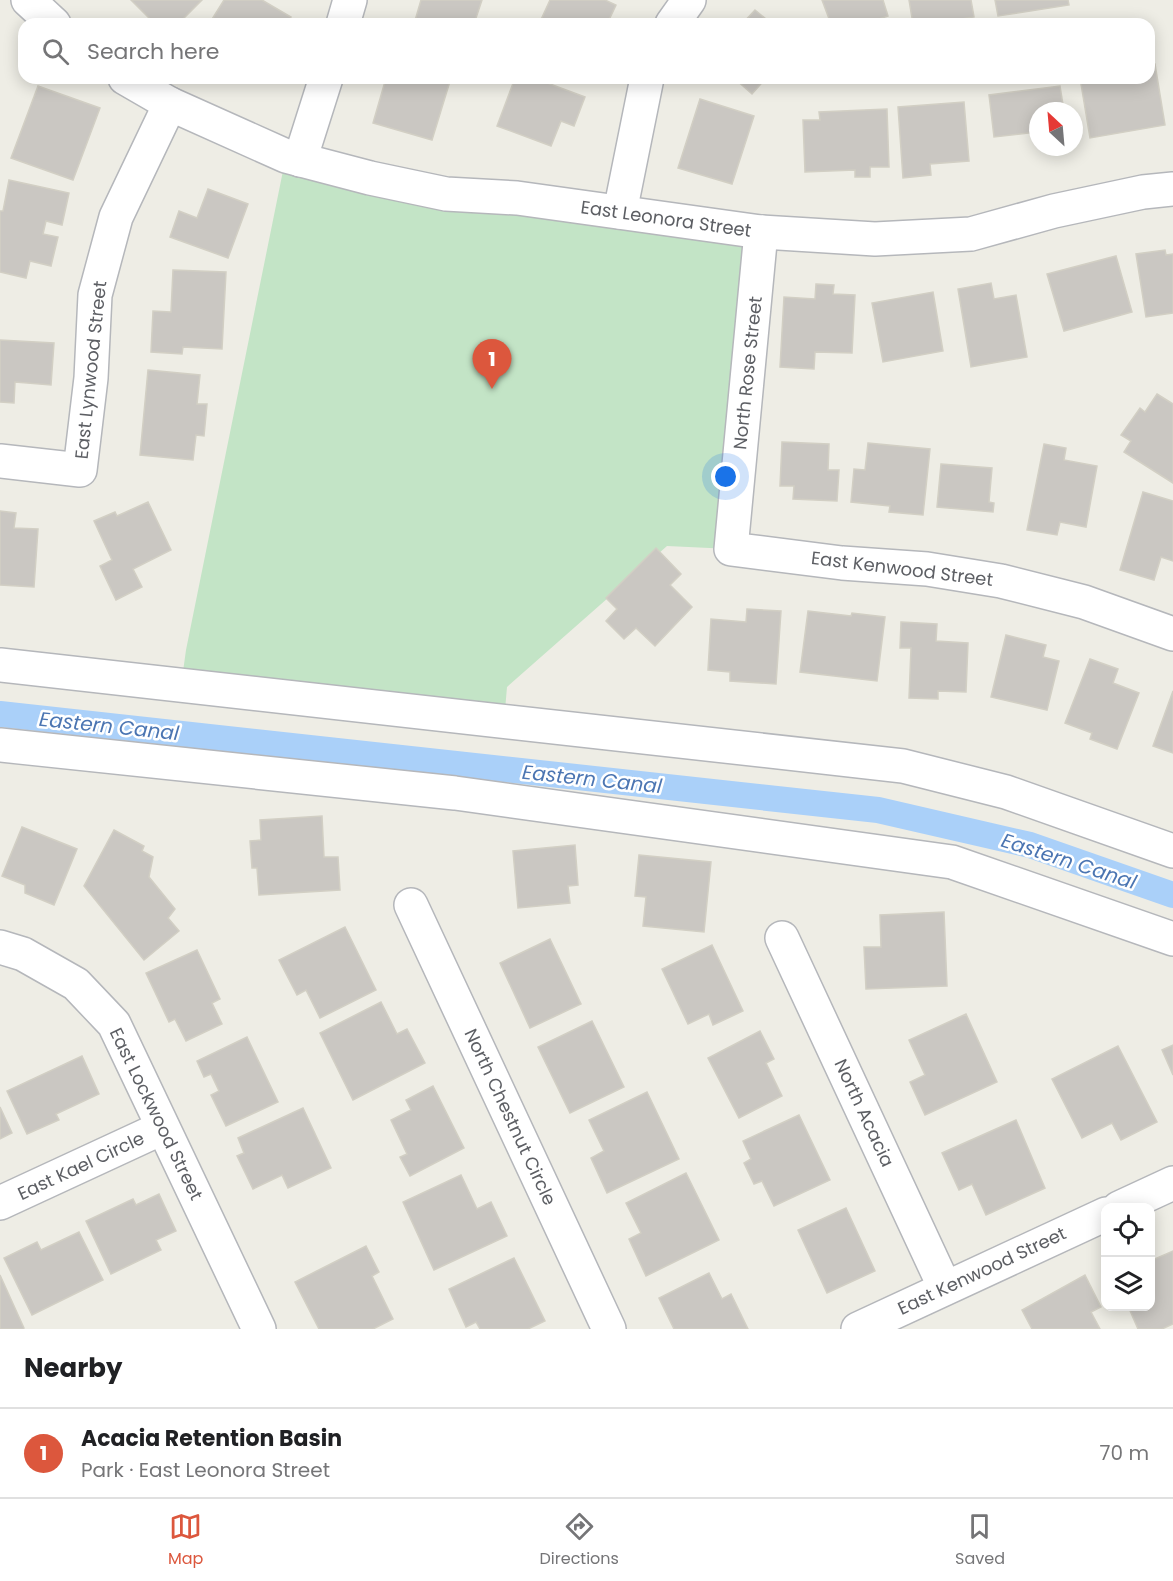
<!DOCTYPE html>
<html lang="en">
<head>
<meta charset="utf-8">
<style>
  :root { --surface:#fff; --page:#f2f2f2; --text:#202124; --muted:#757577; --line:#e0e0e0; --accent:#dc573d }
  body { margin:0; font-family:Poppins,sans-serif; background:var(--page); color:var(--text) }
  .controls { position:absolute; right:18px; bottom:18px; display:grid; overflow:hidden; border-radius:12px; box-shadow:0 3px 15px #0003 }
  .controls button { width:54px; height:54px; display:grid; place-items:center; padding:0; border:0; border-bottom:2px solid var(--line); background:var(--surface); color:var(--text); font:30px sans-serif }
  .compass { position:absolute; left:1029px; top:102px; width:54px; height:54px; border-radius:50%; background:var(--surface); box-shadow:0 3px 15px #0003; rotate:334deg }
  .you { position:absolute; left:726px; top:477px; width:21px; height:21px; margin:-15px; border:4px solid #fff; border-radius:50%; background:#1a73e8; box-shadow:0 0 0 9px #1a73e833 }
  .badge { display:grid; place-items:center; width:39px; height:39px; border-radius:50%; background:var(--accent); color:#fff; font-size:20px; font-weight:700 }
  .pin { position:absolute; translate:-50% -50px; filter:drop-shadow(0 2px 3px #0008) }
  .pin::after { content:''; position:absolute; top:32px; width:21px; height:18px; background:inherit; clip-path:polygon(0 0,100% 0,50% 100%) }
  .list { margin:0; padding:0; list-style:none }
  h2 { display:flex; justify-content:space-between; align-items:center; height:78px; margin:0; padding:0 24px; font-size:26px }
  h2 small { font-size:20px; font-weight:400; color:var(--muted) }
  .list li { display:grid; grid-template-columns:39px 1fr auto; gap:18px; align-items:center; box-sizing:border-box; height:90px; padding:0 24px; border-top:2px solid var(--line) }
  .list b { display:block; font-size:22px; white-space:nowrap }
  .list p { margin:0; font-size:20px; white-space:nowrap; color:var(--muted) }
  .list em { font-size:20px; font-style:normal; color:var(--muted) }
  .icon { flex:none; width:33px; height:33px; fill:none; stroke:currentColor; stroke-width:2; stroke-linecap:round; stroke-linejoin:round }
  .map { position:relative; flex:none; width:1173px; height:1329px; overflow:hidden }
  .search { position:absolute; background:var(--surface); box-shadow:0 3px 15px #0003; left:18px; right:18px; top:18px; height:66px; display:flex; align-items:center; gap:15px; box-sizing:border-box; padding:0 21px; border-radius:18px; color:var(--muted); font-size:22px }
  .sheet { height:168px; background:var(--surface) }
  nav { display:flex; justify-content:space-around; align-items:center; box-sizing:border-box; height:84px; border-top:2px solid var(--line); background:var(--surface); font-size:16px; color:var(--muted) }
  nav a { display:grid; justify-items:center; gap:3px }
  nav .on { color:var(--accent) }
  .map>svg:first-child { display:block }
  .green { fill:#c3e4c6 }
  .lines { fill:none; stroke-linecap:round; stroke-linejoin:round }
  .canal { stroke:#aad0f9; stroke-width:26 }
  .building { fill:#cac7c2; stroke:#d2cfc4; stroke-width:1.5 }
  .minor-casing { stroke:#b5b7bb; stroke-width:36 }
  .minor { stroke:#fff; stroke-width:33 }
  .labels { text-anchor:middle; stroke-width:5; stroke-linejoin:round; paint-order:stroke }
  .street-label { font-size:18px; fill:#5d5f64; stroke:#fff }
  .water-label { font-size:20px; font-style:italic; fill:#4b75b2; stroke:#fff }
</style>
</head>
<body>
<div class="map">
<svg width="1173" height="1329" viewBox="0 0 1173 1329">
  <rect width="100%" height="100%" fill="#eeede5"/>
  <polygon class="green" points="286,156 761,232 731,549 667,546 507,687 504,722 181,686 186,650"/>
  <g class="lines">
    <polyline class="canal" points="0,714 878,810 1030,845 1173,895"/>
  </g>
  <g class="building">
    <polygon points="131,0 202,0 178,24 155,24"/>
    <polygon points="224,0 262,0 291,17 287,24 209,24"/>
    <polygon points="421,0 482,0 474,24 414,24"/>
    <polygon points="550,0 605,0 616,5 607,24 539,24"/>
    <polygon points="822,0 883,0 888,16 864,24 831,24"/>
    <polygon points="909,0 971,0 974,17 931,24 913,24"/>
    <polygon points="995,0 1068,0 1069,5 998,16"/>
    <polygon points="755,10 772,24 742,24"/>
    <polygon points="1155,64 1165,125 1090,138 1080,78 1149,78 1149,65"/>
    <polygon points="386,78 451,78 432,140 373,123"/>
    <polygon points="515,78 534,78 585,97 574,126 561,121 551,146 497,126"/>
    <polygon points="734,78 766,78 752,94"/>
    <polygon points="38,86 100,108 73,180 11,158"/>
    <polygon points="1060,86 1064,111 1038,111 1038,140 1037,132 994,137 989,95"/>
    <polygon points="700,99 754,116 732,184 678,168"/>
    <polygon points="964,102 969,161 930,164 931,175 903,178 898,107"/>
    <polygon points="887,109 889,167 870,167 870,177 855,177 855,170 805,172 803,120 820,120 819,112"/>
    <polygon points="9,180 69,193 62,225 46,221 43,234 58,237 51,266 30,261 26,278 0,272 0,211 3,211"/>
    <polygon points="208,189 248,204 228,258 170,237 179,211 197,218"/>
    <polygon points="1165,250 1166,255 1173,254 1173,313 1146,317 1136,254"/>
    <polygon points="1116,256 1132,312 1064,331 1047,274"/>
    <polygon points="173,270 226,272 222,349 183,347 182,354 151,352 153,311 171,312"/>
    <polygon points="991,283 994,299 1016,295 1027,357 971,367 958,289"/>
    <polygon points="816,284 834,285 833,294 855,295 852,353 815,352 814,369 780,367 784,297 815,299"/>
    <polygon points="933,292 943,351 883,362 872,303"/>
    <polygon points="0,340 54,343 51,385 15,382 14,403 0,402"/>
    <polygon points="148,370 200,375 197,404 207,404 204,436 196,435 193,460 140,455"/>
    <polygon points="1157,394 1173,404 1173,483 1124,452 1131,441 1121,435 1140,408 1145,412"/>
    <polygon points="782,442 829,444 828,470 839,470 837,501 793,499 794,486 780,486"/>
    <polygon points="868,443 930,449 923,515 889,512 890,506 851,502 854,469 865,470"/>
    <polygon points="1044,444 1066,448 1064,460 1097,466 1086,527 1060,522 1057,535 1027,530"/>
    <polygon points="941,464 992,468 989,502 994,503 993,512 937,507"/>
    <polygon points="1143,492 1173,501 1173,561 1161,557 1154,580 1120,570"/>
    <polygon points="148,502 171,550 133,569 142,587 116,600 100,566 112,560 94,521 115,512 117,516"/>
    <polygon points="0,511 16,513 14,528 38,529 34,587 0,585"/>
    <polygon points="656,548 681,574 670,585 692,607 655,646 636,628 624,639 606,621 617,609 606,598"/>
    <polygon points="747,609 781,611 776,684 730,681 730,672 708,670 711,619 746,622"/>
    <polygon points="808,611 851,616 852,613 885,617 877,681 800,672"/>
    <polygon points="901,622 937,624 936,641 968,643 966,692 938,691 938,699 909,698 911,648 900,648"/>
    <polygon points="1006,635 1046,645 1043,657 1059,661 1047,710 991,697"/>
    <polygon points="1090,659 1118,669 1113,683 1139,693 1117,749 1090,739 1092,733 1065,723"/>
    <polygon points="1173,691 1173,753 1153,746"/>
    <polygon points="322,816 324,857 338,857 340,890 259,895 257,868 252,868 250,841 261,840 260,820"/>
    <polygon points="22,827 77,849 54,905 25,893 25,885 2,876"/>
    <polygon points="114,830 144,846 142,851 153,857 149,877 175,909 168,918 179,931 144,960 84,886"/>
    <polygon points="575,845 578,885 568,886 570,903 518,908 513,851"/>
    <polygon points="639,855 711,862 704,932 643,926 646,897 635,896"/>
    <polygon points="944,912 947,986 866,989 864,947 881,947 880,915"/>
    <polygon points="345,927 376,990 320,1018 306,990 297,995 279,960"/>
    <polygon points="550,939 581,1004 530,1028 500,963"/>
    <polygon points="712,945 743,1011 713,1025 709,1014 688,1024 662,969"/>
    <polygon points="197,950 220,999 212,1003 222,1024 186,1041 175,1019 169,1022 146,973"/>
    <polygon points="381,1002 397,1034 407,1029 425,1063 353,1100 320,1033"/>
    <polygon points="966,1014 997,1082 925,1115 910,1082 925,1075 909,1040"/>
    <polygon points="592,1021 624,1087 570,1113 538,1047"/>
    <polygon points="760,1031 774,1059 766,1063 782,1096 739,1118 708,1058"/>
    <polygon points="247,1037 278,1102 226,1126 211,1095 219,1091 211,1074 204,1077 197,1061"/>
    <polygon points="1173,1045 1173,1075 1162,1050"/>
    <polygon points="1118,1046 1157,1122 1121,1140 1112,1123 1082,1138 1052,1079"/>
    <polygon points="82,1056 99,1094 56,1114 59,1120 27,1134 7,1091"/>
    <polygon points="433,1086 464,1148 410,1176 400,1157 407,1154 391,1120 411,1110 406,1100"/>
    <polygon points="647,1092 679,1159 607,1193 591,1158 604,1151 589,1120"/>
    <polygon points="0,1107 12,1133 0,1139"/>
    <polygon points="303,1108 331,1168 288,1188 282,1175 253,1189 237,1156 244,1153 238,1138"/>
    <polygon points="799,1115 830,1180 774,1206 762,1181 754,1184 744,1163 751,1159 743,1141"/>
    <polygon points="1016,1120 1045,1188 986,1215 972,1184 959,1190 942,1153"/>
    <polygon points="686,1173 719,1240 646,1276 629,1239 641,1233 626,1203"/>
    <polygon points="461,1175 477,1209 491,1202 507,1236 434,1270 403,1202"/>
    <polygon points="159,1194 176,1231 156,1240 161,1250 111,1274 86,1221 133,1199 136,1205"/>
    <polygon points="846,1208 875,1271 827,1293 798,1230"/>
    <polygon points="79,1232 103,1280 32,1315 4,1258 37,1242 41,1250"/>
    <polygon points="366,1246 379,1272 372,1276 393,1319 373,1329 319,1329 295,1282"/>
    <polygon points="1173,1251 1173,1324 1162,1329 1138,1329 1128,1306 1150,1306 1150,1261"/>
    <polygon points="514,1258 545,1321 528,1329 480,1329 476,1322 466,1327 449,1289"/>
    <polygon points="709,1273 722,1299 731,1294 748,1329 674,1329 659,1298"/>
    <polygon points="0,1275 24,1328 23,1329 0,1329"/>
    <polygon points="1085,1275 1101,1307 1091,1312 1100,1329 1032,1329 1022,1310"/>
  </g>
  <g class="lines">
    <defs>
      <g id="minor">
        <polyline points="28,0 54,24"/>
        <polyline points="343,24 350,0"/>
        <polyline points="672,24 689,0"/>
        <polyline points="125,78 170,104 286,156 370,178 446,194 517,198 761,232 875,239 971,234 1054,211 1143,192 1173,189"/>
        <polyline points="300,160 326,78"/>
        <polyline points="620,212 647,78"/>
        <polyline points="761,232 731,549 842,563 927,569 1001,581 1084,602 1173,634"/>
        <polyline points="0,461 80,470 91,378 95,295 116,217 170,104"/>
        <polyline points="0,665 903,766 1006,792 1173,851"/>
        <polyline points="0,745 455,793 952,862 1173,939"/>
        <polyline points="411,905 609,1329"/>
        <polyline points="782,938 945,1288"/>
        <polyline points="0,947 23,954 76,984 114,1024 259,1329"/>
        <polyline points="0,1203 162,1128"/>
        <polyline points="1119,1208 1173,1183"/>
        <polyline points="858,1329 1106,1214"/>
      </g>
    </defs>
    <use href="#minor" class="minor-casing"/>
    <use href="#minor" class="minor"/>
  </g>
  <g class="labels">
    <g class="street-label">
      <text transform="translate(666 219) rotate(8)" y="6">East Leonora Street</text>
      <text transform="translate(91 370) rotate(-84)" y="6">East Lynwood Street</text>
      <text transform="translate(748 373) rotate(-84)" y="6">North Rose Street</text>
      <text transform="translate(902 569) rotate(7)" y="6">East Kenwood Street</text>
      <text transform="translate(864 1113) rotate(65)" y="6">North Acacia</text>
      <text transform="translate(156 1114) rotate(64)" y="6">East Lockwood Street</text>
      <text transform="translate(510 1117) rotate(65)" y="6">North Chestnut Circle</text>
      <text transform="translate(81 1166) rotate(-25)" y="6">East Kael Circle</text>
      <text transform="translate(982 1271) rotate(-25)" y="6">East Kenwood Street</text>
    </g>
    <g class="water-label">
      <text transform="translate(109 726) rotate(6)" y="7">Eastern Canal</text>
      <text transform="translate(592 779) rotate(6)" y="7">Eastern Canal</text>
      <text transform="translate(1069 861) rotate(18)" y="7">Eastern Canal</text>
    </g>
  </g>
</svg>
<div class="controls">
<button><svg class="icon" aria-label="locate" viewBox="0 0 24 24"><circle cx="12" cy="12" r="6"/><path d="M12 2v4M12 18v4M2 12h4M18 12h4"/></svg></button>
<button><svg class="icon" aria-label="layers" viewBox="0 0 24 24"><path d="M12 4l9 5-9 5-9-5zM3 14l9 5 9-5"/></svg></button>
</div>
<svg class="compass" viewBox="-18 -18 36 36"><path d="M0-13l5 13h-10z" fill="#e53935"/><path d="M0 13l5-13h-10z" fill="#757577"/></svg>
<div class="you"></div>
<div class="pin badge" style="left:492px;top:389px">1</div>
<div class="search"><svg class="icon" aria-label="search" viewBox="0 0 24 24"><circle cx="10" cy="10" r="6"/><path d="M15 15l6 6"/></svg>Search here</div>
</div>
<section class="sheet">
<h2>Nearby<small></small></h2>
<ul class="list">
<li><span class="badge">1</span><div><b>Acacia Retention Basin</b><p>Park · East Leonora Street</p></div><em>70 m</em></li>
</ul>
</section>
<nav>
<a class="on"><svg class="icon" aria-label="map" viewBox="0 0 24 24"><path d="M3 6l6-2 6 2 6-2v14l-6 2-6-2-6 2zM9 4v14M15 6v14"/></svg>Map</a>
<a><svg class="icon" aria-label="directions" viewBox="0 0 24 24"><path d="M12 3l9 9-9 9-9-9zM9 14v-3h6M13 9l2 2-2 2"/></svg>Directions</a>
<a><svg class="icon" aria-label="saved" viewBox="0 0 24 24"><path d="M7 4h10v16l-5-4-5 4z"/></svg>Saved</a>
</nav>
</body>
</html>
